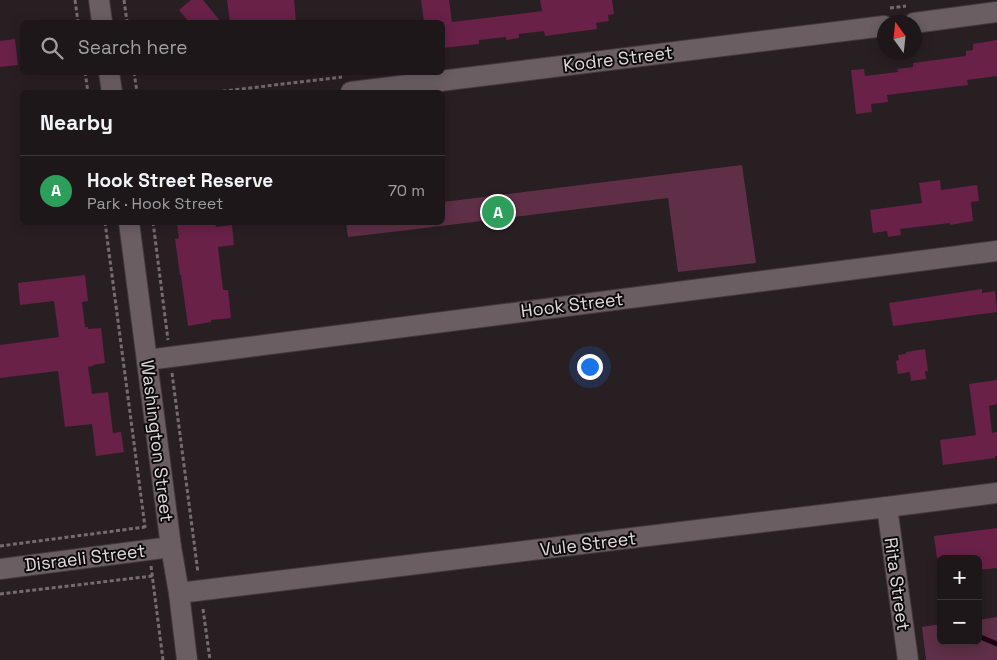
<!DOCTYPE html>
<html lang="en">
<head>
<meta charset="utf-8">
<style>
  :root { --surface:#1e171a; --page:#2b2427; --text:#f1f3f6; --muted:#a19fa2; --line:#3c3639; --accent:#2dd5ab }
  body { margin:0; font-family:"Space Grotesk",sans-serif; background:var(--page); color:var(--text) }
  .controls { position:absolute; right:15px; bottom:15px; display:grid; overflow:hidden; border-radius:8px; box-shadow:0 2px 12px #0003 }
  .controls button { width:45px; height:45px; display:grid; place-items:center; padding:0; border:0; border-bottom:1px solid var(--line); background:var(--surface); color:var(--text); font:25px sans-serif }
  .compass { position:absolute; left:877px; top:15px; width:45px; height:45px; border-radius:50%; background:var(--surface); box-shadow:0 2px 12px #0003; rotate:345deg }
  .you { position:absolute; left:589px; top:366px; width:18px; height:18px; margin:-12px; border:4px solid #fff; border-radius:50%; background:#1a73e8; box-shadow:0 0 0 8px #1a73e833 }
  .badge { display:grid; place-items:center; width:32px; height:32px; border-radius:50%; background:var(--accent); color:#fff; font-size:16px; font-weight:700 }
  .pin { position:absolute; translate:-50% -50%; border:2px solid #fff; box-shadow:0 1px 5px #0006 }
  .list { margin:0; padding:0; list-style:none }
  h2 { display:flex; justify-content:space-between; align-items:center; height:65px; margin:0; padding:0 20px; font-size:21px }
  h2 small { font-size:16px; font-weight:400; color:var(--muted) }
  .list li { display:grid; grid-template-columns:32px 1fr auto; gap:15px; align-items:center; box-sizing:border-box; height:70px; padding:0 20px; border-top:1px solid var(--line) }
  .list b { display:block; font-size:19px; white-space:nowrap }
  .list p { margin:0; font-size:16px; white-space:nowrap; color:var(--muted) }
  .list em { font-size:16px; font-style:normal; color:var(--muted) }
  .icon { flex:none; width:28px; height:28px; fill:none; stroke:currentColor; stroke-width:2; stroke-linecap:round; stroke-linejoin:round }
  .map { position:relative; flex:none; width:997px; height:660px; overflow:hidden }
  .search { position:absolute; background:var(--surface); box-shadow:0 2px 12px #0003; left:20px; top:20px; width:425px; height:55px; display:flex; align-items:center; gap:12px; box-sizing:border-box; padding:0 18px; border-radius:8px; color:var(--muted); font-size:19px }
  .panel { position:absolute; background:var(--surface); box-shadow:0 2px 12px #0003; left:20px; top:90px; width:425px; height:135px; border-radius:8px }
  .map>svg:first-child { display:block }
  .green { fill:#5e2f46 }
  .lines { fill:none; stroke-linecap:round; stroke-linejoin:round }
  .stream { stroke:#210012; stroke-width:5 }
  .building { fill:#692147 }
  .minor-casing { stroke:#433a3e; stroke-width:22 }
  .path { stroke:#746c70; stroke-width:3; stroke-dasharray:4 2.5; stroke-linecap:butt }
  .minor { stroke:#6a5e63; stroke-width:20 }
  .labels { text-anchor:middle; stroke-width:4; stroke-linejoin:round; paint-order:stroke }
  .street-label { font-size:18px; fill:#e1dadd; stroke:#0e0a0c }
</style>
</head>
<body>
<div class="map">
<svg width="997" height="660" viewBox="0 0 997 660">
  <rect width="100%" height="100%" fill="#281f23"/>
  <g class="green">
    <polygon points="742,165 756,263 678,272 668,198 400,231 348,237 346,223 442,222 443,202"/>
    <polygon points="997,617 997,660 926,660 922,627 941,624 941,641 978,641 978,620"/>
  </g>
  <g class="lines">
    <polyline class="stream" points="978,636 997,644"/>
  </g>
  <g class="building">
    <polygon points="191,0 203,0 221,22 189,22 179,10"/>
    <polygon points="227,0 294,0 296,22 230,22"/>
    <polygon points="421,0 449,0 452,22 542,11 540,0 612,0 614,14 608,15 609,21 596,23 597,29 545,36 544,31 519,34 519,38 506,40 506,37 479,40 479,44 442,48 442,23 445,22 424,22"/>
    <polygon points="15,39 18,65 0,67 0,41"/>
    <polygon points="997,40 997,76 967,80 968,85 887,95 888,102 871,104 872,112 856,114 851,70 864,69 865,76 898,72 897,69 913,67 913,63 966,56 966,51 973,50 973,44"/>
    <polygon points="940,180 941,190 977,185 979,201 971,202 973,221 950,225 950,223 900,229 901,235 888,237 887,231 873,233 870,210 922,203 919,183"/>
    <polygon points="196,222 215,222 216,227 232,225 234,245 218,247 223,290 228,290 231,318 211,320 211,322 188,326 182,283 181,275 180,275 175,239 179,238 177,225"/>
    <polygon points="85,275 88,301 82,302 85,327 88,327 88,329 101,328 105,363 93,365 93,366 88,367 92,394 108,392 113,433 121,432 124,452 96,456 92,424 65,427 58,371 0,378 0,345 59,337 54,301 20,305 18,283"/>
    <polygon points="982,289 982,293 995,291 997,312 893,326 889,303"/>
    <polygon points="925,349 928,371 925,371 926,379 911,381 910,372 898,374 896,361 899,360 898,355 906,354 906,352"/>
    <polygon points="997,380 997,404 989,406 992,433 997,432 997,456 995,456 995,458 943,465 940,440 976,435 969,384"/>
    <polygon points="997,528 997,568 978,570 978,559 961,559 961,555 937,558 934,536"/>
  </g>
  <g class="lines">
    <defs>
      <g id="minor">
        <polyline points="99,0 102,22"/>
        <polyline points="914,23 997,12"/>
        <polyline points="109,72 112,92"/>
        <polyline points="351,92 884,26"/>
        <polyline points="129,222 171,547 179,593 187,660"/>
        <polyline points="147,360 997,251"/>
        <polyline points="887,507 908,660"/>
        <polyline points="0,569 171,547"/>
        <polyline points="179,593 887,507 997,493"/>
      </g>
    </defs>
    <use href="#minor" class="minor-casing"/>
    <g class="path">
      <polyline points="75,0 78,22"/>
      <polyline points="124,0 127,22"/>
      <polyline points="890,8 906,6"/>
      <polyline points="85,72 88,92"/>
      <polyline points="134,72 137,92"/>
      <polyline points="216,92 342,77"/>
      <polyline points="105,222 145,527"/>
      <polyline points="153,222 168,340"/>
      <polyline points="172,373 198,573"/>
      <polyline points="0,546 145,527 145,528"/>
      <polyline points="151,566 163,660"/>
      <polyline points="0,594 153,576"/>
      <polyline points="203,609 210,660"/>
    </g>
    <use href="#minor" class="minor"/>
  </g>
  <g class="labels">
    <g class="street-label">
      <text transform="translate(618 59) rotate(-7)" y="6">Kodre Street</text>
      <text transform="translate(572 305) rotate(-7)" y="6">Hook Street</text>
      <text transform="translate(157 441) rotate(83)" y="6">Washington Street</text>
      <text transform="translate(588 544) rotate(-7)" y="6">Vule Street</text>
      <text transform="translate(85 558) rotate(-7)" y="6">Disraeli Street</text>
      <text transform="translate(897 584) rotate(82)" y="6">Rita Street</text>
    </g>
  </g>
</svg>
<div class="controls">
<button>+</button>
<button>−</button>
</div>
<svg class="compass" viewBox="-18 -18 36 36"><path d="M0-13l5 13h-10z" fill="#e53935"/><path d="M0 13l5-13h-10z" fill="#a19fa2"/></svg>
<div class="you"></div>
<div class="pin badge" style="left:498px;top:212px;background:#2e9e5b">A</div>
<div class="search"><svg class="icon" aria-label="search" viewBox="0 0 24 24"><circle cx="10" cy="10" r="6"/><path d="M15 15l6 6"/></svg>Search here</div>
<section class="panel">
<h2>Nearby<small></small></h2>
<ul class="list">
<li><span class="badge" style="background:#2e9e5b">A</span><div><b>Hook Street Reserve</b><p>Park · Hook Street</p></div><em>70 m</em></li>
</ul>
</section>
</div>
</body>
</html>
